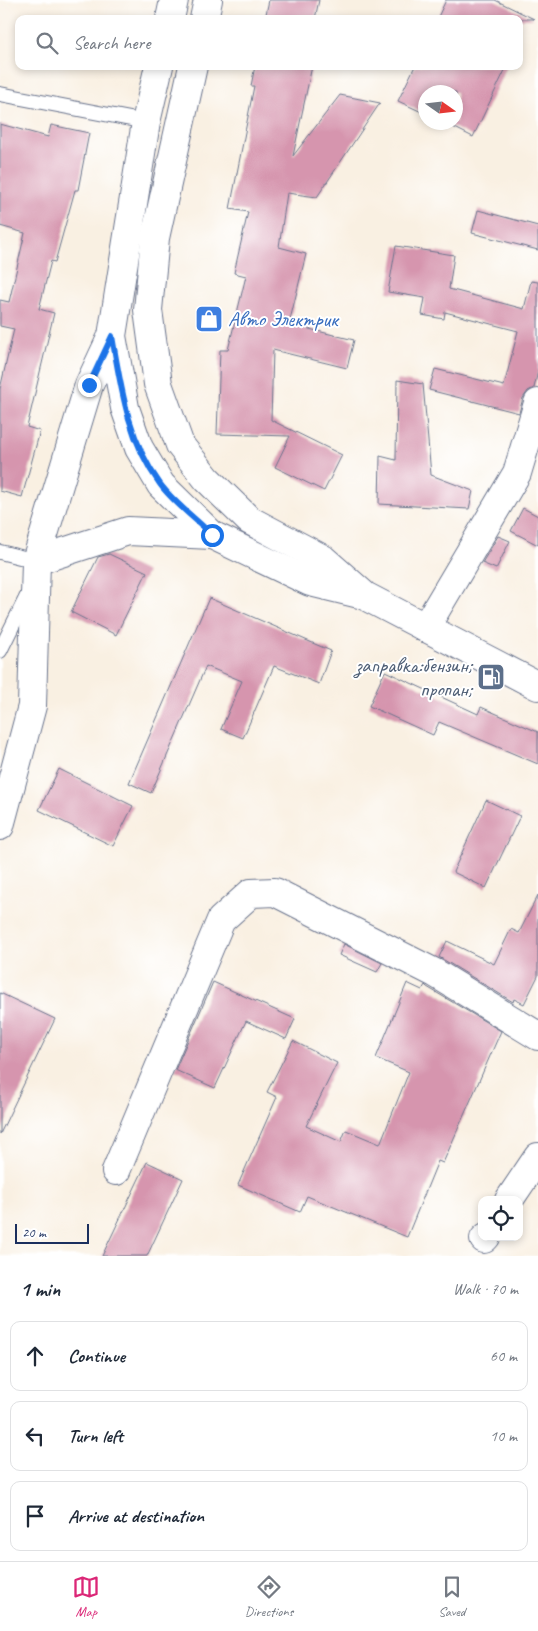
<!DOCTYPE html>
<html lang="en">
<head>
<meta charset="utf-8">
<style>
  :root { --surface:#fff; --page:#f2f2f3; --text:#1f2937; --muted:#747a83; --line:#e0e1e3; --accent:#db2777 }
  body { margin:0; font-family:Caveat,sans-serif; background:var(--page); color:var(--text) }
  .controls { position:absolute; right:15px; bottom:15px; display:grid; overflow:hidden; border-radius:10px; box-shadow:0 2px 8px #0003 }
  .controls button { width:45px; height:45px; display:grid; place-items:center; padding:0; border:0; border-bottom:1px solid var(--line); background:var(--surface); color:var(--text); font:25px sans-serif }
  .compass { position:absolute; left:418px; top:85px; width:45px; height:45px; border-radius:50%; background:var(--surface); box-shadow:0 2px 8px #0003; rotate:104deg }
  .scale { position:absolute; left:15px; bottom:12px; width:74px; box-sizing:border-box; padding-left:5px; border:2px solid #1b2f5e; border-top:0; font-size:14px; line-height:18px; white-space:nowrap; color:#1b2f5e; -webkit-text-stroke:4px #fff; paint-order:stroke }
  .stop { position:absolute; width:15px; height:15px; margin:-11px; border:4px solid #1a73e8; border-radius:50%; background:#fff }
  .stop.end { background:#1a73e8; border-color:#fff; box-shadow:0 1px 5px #0008 }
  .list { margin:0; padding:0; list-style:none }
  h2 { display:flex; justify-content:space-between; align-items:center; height:65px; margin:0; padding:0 20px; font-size:21px }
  h2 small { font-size:16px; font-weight:400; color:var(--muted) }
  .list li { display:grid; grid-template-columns:32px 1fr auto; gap:15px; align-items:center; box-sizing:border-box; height:70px; margin:0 10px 10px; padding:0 10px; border:1px solid var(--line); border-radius:10px }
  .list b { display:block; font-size:19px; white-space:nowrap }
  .list em { font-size:16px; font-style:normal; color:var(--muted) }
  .icon { flex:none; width:28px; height:28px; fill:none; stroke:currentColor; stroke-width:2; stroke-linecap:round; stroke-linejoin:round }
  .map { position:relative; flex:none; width:538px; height:1256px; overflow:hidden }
  .search { position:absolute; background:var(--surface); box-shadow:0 2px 8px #0003; left:15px; right:15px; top:15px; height:55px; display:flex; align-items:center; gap:12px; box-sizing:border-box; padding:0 18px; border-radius:10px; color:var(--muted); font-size:19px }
  .sheet { height:305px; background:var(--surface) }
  nav { display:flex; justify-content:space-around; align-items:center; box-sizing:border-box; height:70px; border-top:1px solid var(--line); background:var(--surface); font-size:14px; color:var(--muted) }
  nav a { display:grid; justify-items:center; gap:2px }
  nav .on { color:var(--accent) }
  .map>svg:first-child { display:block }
  .building { fill:#d695ae }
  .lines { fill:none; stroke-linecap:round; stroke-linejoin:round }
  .service-casing { stroke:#69738c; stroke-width:16 }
  .minor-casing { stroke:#69738c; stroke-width:30 }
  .primary-casing { stroke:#69738c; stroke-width:30 }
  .service { stroke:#fff; stroke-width:14 }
  .minor { stroke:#fff; stroke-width:28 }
  .primary { stroke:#fff; stroke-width:28 }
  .route { stroke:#1a73e8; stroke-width:6 }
  .labels { text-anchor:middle; stroke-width:4; stroke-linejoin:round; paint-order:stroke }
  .shop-label { font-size:21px; fill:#366cbe; stroke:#fff; text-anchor:start }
  .service-label { font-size:21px; fill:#4e5e75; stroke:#fff; text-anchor:end }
</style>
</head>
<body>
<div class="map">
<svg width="538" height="1256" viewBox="0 0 538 1256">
  <rect width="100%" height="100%" fill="#fff"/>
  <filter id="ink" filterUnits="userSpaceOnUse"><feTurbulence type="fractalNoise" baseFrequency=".02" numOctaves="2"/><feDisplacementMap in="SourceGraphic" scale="10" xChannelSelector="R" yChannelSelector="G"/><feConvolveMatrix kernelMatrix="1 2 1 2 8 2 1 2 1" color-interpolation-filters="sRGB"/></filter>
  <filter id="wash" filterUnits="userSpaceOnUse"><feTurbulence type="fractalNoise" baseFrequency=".0096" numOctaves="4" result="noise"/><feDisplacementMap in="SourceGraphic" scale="20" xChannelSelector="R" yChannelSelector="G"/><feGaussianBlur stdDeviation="1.12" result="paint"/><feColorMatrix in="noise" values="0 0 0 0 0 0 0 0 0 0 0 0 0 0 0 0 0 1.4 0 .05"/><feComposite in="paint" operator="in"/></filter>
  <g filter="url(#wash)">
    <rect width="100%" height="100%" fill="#f9f0e2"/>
    <g id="blocks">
      <g class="building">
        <polygon points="269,0 319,0 315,19 265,19"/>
        <polygon points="446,0 495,0 534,19 437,19"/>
        <polygon points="255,66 312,66 293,156 340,95 380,103 317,197 287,193 279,247 306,254 289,324 354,340 347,368 273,350 271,420 342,455 324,491 275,467 290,436 217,434 220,350 228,350 246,276 234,273 248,212 230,209 254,86 251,86"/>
        <polygon points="415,66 507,66 473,137 443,122 456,122 456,92 426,92 426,114 398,101"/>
        <polygon points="0,124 48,137 51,125 89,133 78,190 75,190 55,262 51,261 39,309 54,313 27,427 40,431 22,497 0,491 0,389 14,329 0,326 0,300 9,302 25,233 0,226"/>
        <polygon points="478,210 538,226 538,250 472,233"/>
        <polygon points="396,246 454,255 449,289 524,309 531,281 538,282 538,371 534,388 528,391 523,398 519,413 429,390 435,369 504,386 518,331 445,312 444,319 422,315 425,298 388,292"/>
        <polygon points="397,380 423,384 431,475 473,491 469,509 379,504 380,456 396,460"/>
        <polygon points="523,508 538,516 538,545 511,531"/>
        <polygon points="498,536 510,541 496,569 482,563"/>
        <polygon points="109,554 147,572 116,635 71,612 98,557"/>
        <polygon points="209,598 331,651 319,684 274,666 243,738 221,729 242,681 206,666 151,793 129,783"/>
        <polygon points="385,671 478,714 481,707 538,732 538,764 439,722 433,735 369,706"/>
        <polygon points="59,769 133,806 113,846 39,810"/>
        <polygon points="486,800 520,816 486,888 453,872"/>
        <polygon points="538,895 538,976 524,1004 514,999 513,1002 439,957 447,941 494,964 511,929 519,933"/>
        <polygon points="344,944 382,963 377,972 339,955"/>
        <polygon points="213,982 295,1019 286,1039 246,1021 215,1088 175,1070"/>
        <polygon points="407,983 422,990 425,985 427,987 501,1031 443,1163 438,1161 407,1237 307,1196 300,1212 238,1185 277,1097 267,1092 293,1041 337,1063 306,1126 341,1142 346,1130 380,1144 409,1072 376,1058"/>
        <polygon points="0,993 55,1019 0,1134"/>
        <polygon points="147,1162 183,1179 147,1256 102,1256"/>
      </g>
    </g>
  </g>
  <g filter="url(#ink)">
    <use href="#blocks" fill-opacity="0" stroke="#69738c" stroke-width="1"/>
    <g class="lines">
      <defs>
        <g id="service">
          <polyline points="0,94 146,122"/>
          <polyline points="0,552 36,561 35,566"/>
          <polyline points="0,651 29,592"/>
        </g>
        <g id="minor">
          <polyline points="112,336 89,385 36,561 128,531 212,535"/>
          <polyline points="425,628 517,473 538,403"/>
          <polyline points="0,826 32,706 36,561"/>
          <polyline points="116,1171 221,920 251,893 275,892 435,973 538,1036"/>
          <polyline points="509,1200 538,1157"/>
          <polyline points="484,1239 486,1237"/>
        </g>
        <g id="primary">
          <polyline points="170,19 174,0"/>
          <polyline points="204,19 208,0"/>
          <polyline points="159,66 146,122 112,336 125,408 139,448 161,485 212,535 310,582 359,594"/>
          <polyline points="193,66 155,238 148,310 158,384 180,445 207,479 249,520 323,559 365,596 538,686"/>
        </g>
      </defs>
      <use href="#service" class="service-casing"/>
      <use href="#minor" class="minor-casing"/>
      <use href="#primary" class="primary-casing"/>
      <use href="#service" class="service"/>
      <use href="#minor" class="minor"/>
      <use href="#primary" class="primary"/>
    </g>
  </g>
  <g class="lines" filter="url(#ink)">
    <path class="route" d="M89 385 112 336C121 388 128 440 160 484 174 503 196 519 212 535"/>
  </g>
  <defs>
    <symbol id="shop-square" viewBox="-11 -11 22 22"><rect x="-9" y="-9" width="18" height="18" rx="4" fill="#3f7fe0" stroke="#fff"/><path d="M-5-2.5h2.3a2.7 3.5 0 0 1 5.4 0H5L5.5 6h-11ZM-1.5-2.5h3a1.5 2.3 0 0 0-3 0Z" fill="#fff"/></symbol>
    <symbol id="fuel-square" viewBox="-11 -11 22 22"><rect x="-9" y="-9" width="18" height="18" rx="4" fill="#5c6f8a" stroke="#fff"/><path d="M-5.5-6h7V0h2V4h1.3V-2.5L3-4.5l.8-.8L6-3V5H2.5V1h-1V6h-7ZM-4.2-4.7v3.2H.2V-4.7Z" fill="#fff"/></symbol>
  </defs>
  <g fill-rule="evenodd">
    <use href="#shop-square" x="193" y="303" width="32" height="32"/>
    <use href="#fuel-square" x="475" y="661" width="32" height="32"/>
  </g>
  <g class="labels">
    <g class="shop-label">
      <text x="228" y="326">Авто Электрик</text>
    </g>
    <g class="service-label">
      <text x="472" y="672">заправка:бензин;<tspan x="472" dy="24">пропан;</tspan></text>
    </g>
  </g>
</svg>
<div class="controls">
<button><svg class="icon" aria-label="locate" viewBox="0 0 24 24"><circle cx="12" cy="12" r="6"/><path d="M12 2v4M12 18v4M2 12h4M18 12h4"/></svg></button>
</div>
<svg class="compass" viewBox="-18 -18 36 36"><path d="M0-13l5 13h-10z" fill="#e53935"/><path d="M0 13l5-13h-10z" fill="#747a83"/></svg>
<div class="scale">20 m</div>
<div class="stop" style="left:212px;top:535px"></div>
<div class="stop end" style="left:89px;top:385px"></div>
<div class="search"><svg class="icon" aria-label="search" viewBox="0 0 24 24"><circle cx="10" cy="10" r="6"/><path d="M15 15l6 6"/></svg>Search here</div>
</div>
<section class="sheet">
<h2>1 min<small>Walk · 70 m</small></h2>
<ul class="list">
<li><svg class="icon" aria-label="ahead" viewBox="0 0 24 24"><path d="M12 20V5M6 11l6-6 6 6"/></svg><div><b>Continue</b></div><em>60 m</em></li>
<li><svg class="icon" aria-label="left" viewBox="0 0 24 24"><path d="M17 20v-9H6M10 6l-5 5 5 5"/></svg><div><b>Turn left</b></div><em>10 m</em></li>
<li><svg class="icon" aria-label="arrive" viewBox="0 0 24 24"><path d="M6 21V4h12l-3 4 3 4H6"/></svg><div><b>Arrive at destination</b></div></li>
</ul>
</section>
<nav>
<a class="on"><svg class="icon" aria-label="map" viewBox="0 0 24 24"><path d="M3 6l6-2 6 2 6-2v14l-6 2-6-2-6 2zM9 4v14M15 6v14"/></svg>Map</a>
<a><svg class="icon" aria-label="directions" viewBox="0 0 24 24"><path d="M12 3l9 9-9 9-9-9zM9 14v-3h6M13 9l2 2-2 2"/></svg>Directions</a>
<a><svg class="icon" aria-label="saved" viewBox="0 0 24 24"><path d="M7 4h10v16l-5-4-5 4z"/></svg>Saved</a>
</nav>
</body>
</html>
